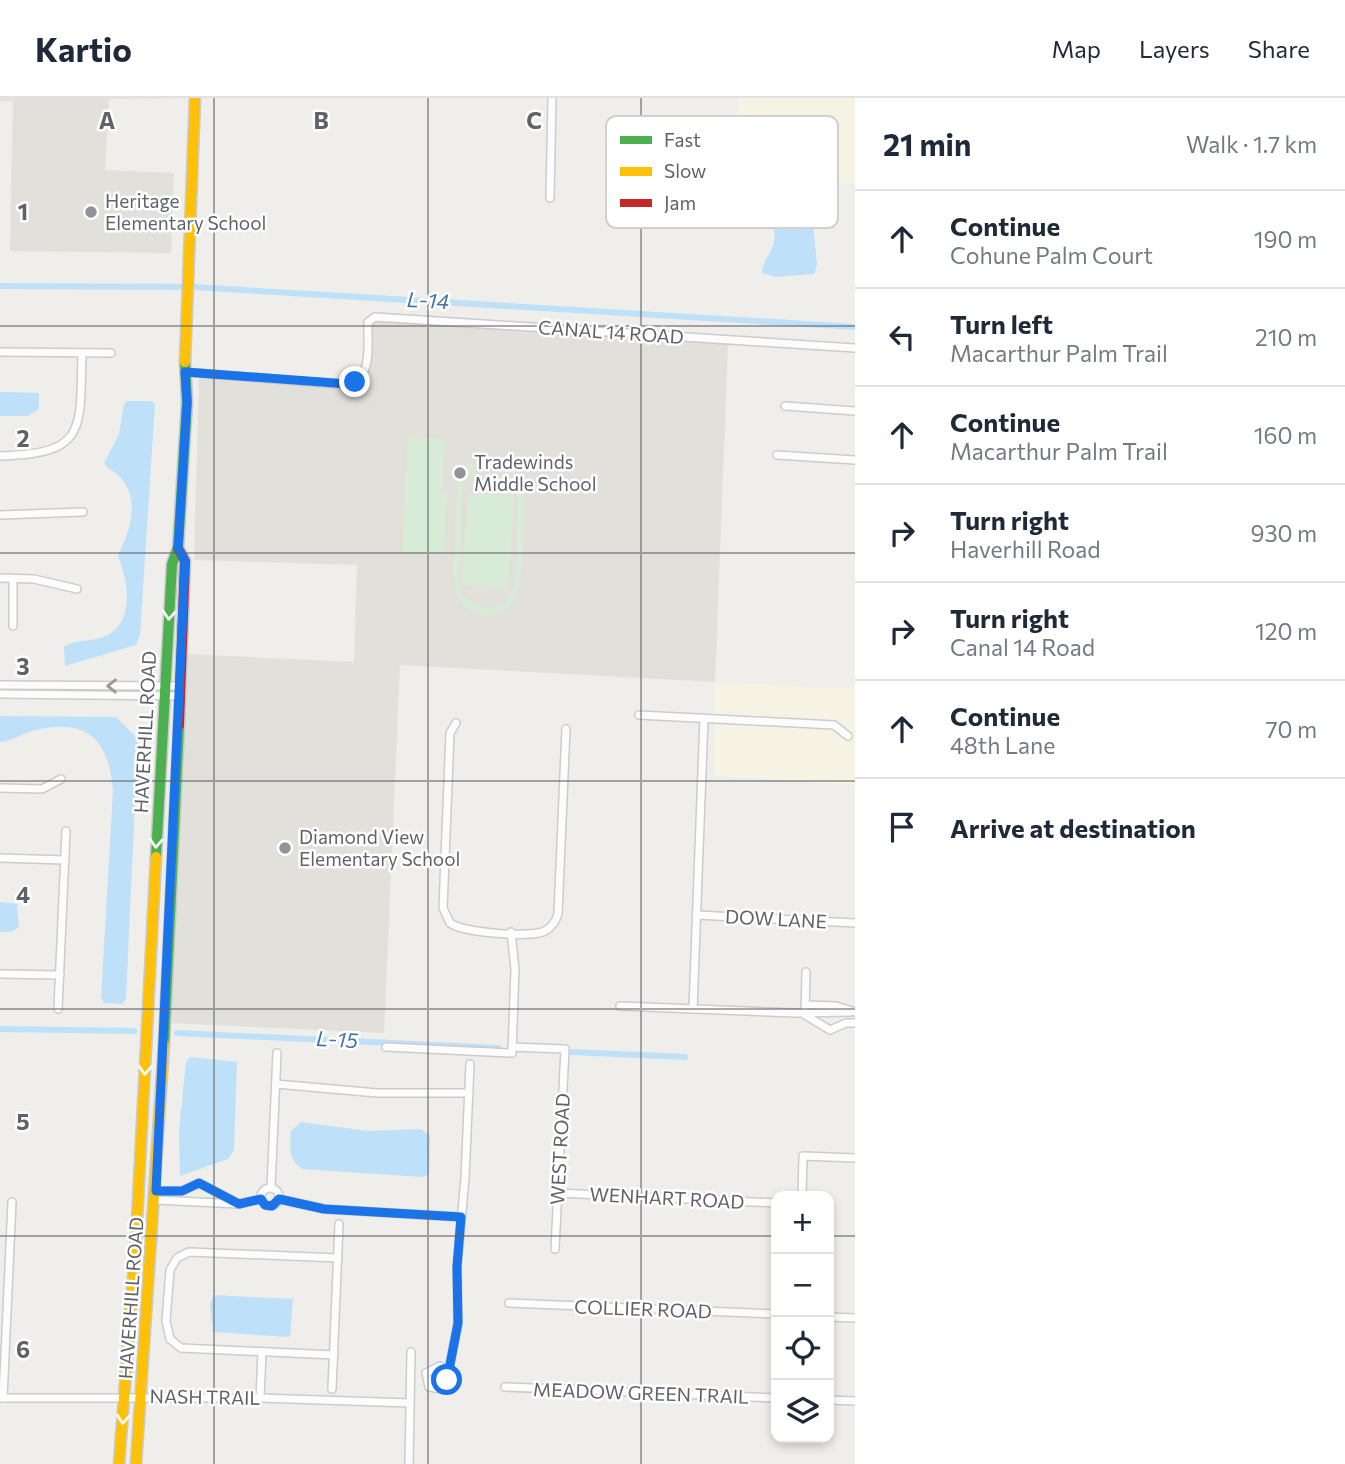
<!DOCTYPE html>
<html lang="en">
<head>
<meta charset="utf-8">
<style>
  :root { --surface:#fff; --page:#f6f6f7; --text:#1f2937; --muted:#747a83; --line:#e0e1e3 }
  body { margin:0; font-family:Commissioner,sans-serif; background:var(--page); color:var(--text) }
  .controls { position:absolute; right:21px; bottom:21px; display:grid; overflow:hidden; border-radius:14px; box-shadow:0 4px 10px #0003 }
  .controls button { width:63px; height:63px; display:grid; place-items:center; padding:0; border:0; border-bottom:2px solid var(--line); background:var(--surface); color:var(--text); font:35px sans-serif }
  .stop { position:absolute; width:21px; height:21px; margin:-16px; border:5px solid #1a73e8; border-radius:50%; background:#fff }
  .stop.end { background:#1a73e8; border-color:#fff; box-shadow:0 2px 7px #0008 }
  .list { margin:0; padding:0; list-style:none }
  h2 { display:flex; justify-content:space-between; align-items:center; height:91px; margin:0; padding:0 28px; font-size:30px }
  h2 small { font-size:23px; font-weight:400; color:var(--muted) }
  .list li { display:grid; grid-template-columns:46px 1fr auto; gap:21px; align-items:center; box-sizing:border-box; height:98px; padding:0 28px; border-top:2px solid var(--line) }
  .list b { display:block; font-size:26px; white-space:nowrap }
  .list p { margin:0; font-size:23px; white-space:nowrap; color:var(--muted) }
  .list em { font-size:23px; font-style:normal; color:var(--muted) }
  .icon { flex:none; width:38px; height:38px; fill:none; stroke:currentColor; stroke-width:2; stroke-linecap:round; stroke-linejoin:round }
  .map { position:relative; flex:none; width:855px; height:1366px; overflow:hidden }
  header { display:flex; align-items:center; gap:42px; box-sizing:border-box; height:98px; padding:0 35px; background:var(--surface); border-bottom:2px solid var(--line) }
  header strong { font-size:33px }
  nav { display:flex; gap:38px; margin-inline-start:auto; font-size:24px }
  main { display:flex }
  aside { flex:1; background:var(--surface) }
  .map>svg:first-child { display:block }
  .commercial { fill:#f7f3e4 }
  .education { fill:#e2e0da }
  .green { fill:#d8ebd6; fill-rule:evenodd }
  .water { fill:#bfe0f9 }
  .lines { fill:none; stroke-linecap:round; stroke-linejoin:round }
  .canal { stroke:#bfe0f9; stroke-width:6 }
  .street-casing { stroke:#cbcccc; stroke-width:10 }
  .fast-casing { stroke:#cacacb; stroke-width:13 }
  .slow-casing { stroke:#cacacb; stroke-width:13 }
  .jam-casing { stroke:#cacacb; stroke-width:13 }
  .street { stroke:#fdfcfc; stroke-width:7 }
  .fast { stroke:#4caf50; stroke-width:10 }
  .slow { stroke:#ffc107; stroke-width:10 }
  .jam { stroke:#c62828; stroke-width:10 }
  .oneway { stroke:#f6fbf6 }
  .oneway2 { stroke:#96999c }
  .route { stroke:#1a73e8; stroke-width:9 }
  .grid { fill:none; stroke:#5f6368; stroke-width:2; stroke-opacity:0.55 }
  .poi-dot { fill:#919496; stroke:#fff; stroke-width:2.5 }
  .labels { text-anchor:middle; stroke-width:5; stroke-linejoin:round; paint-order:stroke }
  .poi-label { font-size:19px; fill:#5f6368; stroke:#fff; text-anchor:start }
  .street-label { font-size:19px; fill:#5f6368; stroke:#fff }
  .water-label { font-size:21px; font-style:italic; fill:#4174aa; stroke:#fff }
  .key { fill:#fff; stroke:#cfd0d2; stroke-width:2 }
  .key-label { font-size:19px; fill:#5f6368 }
  .grid-label { font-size:23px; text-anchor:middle; font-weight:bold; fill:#5f6368; stroke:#fff; stroke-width:5; stroke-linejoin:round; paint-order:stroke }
</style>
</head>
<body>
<header>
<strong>Kartio</strong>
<nav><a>Map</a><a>Layers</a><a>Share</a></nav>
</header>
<main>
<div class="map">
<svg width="855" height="1366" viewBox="0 0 855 1366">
  <rect width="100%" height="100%" fill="#efeeea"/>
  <g class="commercial">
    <polygon points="739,0 855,0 855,86 777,83 738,41"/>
    <polygon points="715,584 855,591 855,687 715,678"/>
  </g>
  <g class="education">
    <polygon points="0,0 182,0 109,1 105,72 174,75 171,155 10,153 13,3 0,3"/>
    <polygon points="371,223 728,244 715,584 400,567 384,935 169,925 186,556 354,564 357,467 194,462 199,279 365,287"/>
  </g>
  <g class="green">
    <polygon points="408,339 444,341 442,393 447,393 444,457 402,455"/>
    <path d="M491 359 511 367C517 374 522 382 523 391 526 414 525 492 510 508 502 515 490 519 480 516 447 508 454 469 455 443 456 417 452 386 471 366ZM491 366C500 368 508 371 514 379 521 391 518 479 512 493 500 521 469 511 459 488L463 387 473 372Z"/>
    <polygon points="468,395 514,398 508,490 462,487"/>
  </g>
  <g class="water">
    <path d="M773 87 807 95 811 104 817 167 814 176 776 179 762 175C763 162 772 155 774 144 777 126 767 110 766 93Z"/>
    <polygon points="0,294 39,295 39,311 28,318 0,318"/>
    <path d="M127 303H151L155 306 140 537 136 547 65 568 64 549C77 540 97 545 111 535 135 517 127 481 118 458 128 435 140 408 124 384 120 376 109 373 104 365L119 336 124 306Z"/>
    <path d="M0 618 116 619 138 641 126 900 123 906 104 905 101 900 113 693C109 643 89 620 36 632 23 635 13 643 0 644Z"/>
    <polygon points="0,804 17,806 19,829 11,834 0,834"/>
    <polygon points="190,959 237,964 234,1052 228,1061 180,1078 179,1032 186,964"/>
    <path d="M301 1024 368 1033 421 1031 430 1038 429 1077 422 1079 302 1071C288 1061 290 1050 291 1033Z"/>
    <polygon points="214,1197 293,1201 290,1239 213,1234 210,1206"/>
  </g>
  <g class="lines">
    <g class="canal">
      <polyline points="0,188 194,189 855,229"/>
      <polyline points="0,931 134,933"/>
      <polyline points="177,935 498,950"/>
      <polyline points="570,954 685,959"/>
    </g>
    <defs>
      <g id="street">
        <polyline points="550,100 552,0"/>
        <polyline points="0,254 111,255"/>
        <path d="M185 274 348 287C374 278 367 247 368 224L375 219 855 250"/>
        <polyline points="785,308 855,313"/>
        <polyline points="777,357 855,362"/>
        <path d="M0 358C87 356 80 332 82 255"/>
        <polyline points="0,417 83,414"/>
        <polyline points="0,480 34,481 77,491"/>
        <polyline points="13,528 13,481"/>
        <polyline points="0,587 180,588"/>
        <polyline points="0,596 180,598"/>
        <polyline points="639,617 834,627 848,638"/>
        <path d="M456 625 450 635 443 810 450 825C463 835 531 840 545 833 552 829 556 823 558 816L566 631"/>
        <polyline points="0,690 42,691 61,681"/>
        <polyline points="0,760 65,762"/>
        <polyline points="697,817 855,825"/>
        <polyline points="806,874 805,917 830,932 846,925 855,925"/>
        <polyline points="0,876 60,877"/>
        <polyline points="806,907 836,908 855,914"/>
        <polyline points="620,908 796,915 850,914"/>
        <polyline points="58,911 66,733"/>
        <polyline points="693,911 704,620"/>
        <polyline points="386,949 512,955 515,871 511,834"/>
        <polyline points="512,949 565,951 555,1151"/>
        <polyline points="276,986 377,995 469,995"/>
        <polyline points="271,1089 277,955"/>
        <circle cx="270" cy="1099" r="9"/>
        <polyline points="558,1095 776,1105"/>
        <polyline points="802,1098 803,1058 855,1060"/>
        <polyline points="279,1101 324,1111 461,1119"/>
        <polyline points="156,1102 239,1106 199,1085 182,1093 156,1093"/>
        <polyline points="239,1106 261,1101"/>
        <polyline points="509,1205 776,1216"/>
        <polyline points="829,1219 855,1220"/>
        <polyline points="334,1257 181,1250 170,1241 166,1223 170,1172 177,1160 189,1154 338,1160"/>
        <polyline points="449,1273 440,1268 426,1275 429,1289 442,1291 447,1282 458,1225 457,1169 465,1080 470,966"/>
        <polyline points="505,1289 776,1300"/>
        <polyline points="332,1291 339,1126"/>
        <polyline points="0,1300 260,1300 410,1305"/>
        <polyline points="3,1300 12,1104"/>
        <polyline points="260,1300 262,1254"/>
        <polyline points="829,1302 855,1303"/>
        <polyline points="409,1366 411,1254"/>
      </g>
      <g id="fast">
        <polyline points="156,759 172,466 178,450 187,304 185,264"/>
        <polyline points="164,946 179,627"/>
      </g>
      <g id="slow">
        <polyline points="185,264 195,0"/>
        <polyline points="119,1366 136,1141 156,759"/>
        <polyline points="136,1366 164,946"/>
      </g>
      <polyline id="jam" points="178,450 185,463 179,627"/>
    </defs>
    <use href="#street" class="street-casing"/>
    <use href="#fast" class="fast-casing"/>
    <use href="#slow" class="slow-casing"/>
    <use href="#jam" class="jam-casing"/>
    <use href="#street" class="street"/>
    <use href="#fast" class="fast"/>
    <use href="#slow" class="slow"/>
    <use href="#jam" class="jam"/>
  </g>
  <defs><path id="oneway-chevron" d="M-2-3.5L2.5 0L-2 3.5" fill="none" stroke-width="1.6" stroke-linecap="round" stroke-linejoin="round" transform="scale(1.75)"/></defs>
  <g class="oneway">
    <use href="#oneway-chevron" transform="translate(169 517) rotate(94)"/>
    <use href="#oneway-chevron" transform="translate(156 745) rotate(93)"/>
    <use href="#oneway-chevron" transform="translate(145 972) rotate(93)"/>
    <use href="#oneway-chevron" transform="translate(123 1321) rotate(95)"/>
  </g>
  <use class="oneway2" href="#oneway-chevron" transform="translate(112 588) rotate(-179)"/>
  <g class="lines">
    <polyline class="route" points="355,284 348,286 185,274 187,304 178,450 185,463 183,508 156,1093 182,1093 199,1085 239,1106 261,1101 265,1107 272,1108 279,1101 324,1111 461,1119 457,1169 458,1225 447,1282"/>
  </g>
  <path class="grid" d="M214 0V1366M428 0V1366M641 0V1366M0 228H855M0 455H855M0 683H855M0 911H855M0 1138H776M829 1138H855"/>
  <g class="poi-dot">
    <circle cx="91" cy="114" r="7"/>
    <circle cx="460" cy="375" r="7"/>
    <circle cx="285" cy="750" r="7"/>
  </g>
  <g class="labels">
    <g class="poi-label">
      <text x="105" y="110">Heritage<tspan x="105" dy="22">Elementary School</tspan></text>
      <text x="474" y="371">Tradewinds<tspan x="474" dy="22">Middle School</tspan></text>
      <text x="299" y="746">Diamond View<tspan x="299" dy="22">Elementary School</tspan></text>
    </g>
    <g class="street-label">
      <text transform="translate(611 234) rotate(4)" y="7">CANAL 14 ROAD</text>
      <text transform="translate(145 634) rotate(-87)" y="7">HAVERHILL ROAD</text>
      <text transform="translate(776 821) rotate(3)" y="7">DOW LANE</text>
      <text transform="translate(560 1051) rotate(-87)" y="7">WEST ROAD</text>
      <text transform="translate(667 1100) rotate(3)" y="7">WENHART ROAD</text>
      <text transform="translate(131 1200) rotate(-86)" y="7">HAVERHILL ROAD</text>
      <text transform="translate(643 1211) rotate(2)" y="7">COLLIER ROAD</text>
      <text transform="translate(641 1295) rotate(2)" y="7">MEADOW GREEN TRAIL</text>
      <text transform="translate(205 1299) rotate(1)" y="7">NASH TRAIL</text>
    </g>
    <g class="water-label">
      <text transform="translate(428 203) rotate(3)" y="7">L-14</text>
      <text transform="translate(337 942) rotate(3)" y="7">L-15</text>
    </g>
  </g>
  <rect x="606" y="18" width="232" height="112" rx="10" class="key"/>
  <rect x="620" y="38" width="32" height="8" fill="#4caf50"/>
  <rect x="620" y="69" width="32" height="9" fill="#ffc107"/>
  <rect x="620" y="101" width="32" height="8" fill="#c62828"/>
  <g class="key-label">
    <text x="664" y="49">Fast</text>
    <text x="664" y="80">Slow</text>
    <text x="664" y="112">Jam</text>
  </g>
  <g class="grid-label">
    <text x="107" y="31">A</text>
    <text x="321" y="31">B</text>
    <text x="534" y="31">C</text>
    <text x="23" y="122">1</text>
    <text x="23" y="349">2</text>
    <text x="23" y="577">3</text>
    <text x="23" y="805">4</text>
    <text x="23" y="1032">5</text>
    <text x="23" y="1260">6</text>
  </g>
</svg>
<div class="controls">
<button>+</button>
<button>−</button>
<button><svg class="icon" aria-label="locate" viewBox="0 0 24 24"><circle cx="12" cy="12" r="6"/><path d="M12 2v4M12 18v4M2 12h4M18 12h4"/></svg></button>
<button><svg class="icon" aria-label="layers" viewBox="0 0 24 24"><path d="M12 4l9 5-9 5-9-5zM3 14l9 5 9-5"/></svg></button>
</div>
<div class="stop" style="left:447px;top:1282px"></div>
<div class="stop end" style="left:355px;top:284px"></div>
</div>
<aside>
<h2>21 min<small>Walk · 1.7 km</small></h2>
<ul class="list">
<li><svg class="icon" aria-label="ahead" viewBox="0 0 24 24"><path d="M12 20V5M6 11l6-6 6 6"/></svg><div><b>Continue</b><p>Cohune Palm Court</p></div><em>190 m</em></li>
<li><svg class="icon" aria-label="left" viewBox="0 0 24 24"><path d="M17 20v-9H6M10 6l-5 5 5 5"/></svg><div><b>Turn left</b><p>Macarthur Palm Trail</p></div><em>210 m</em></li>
<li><svg class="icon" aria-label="ahead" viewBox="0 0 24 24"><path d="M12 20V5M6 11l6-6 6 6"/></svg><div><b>Continue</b><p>Macarthur Palm Trail</p></div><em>160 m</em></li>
<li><svg class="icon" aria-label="right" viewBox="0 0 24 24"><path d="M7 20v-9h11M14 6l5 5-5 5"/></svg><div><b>Turn right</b><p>Haverhill Road</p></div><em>930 m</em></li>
<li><svg class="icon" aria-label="right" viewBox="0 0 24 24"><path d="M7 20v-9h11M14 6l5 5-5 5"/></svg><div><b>Turn right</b><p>Canal 14 Road</p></div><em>120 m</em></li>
<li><svg class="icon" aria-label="ahead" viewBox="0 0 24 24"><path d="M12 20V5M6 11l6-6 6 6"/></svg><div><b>Continue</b><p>48th Lane</p></div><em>70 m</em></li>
<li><svg class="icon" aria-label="arrive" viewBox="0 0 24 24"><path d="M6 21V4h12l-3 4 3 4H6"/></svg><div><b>Arrive at destination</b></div></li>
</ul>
</aside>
</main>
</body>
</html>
